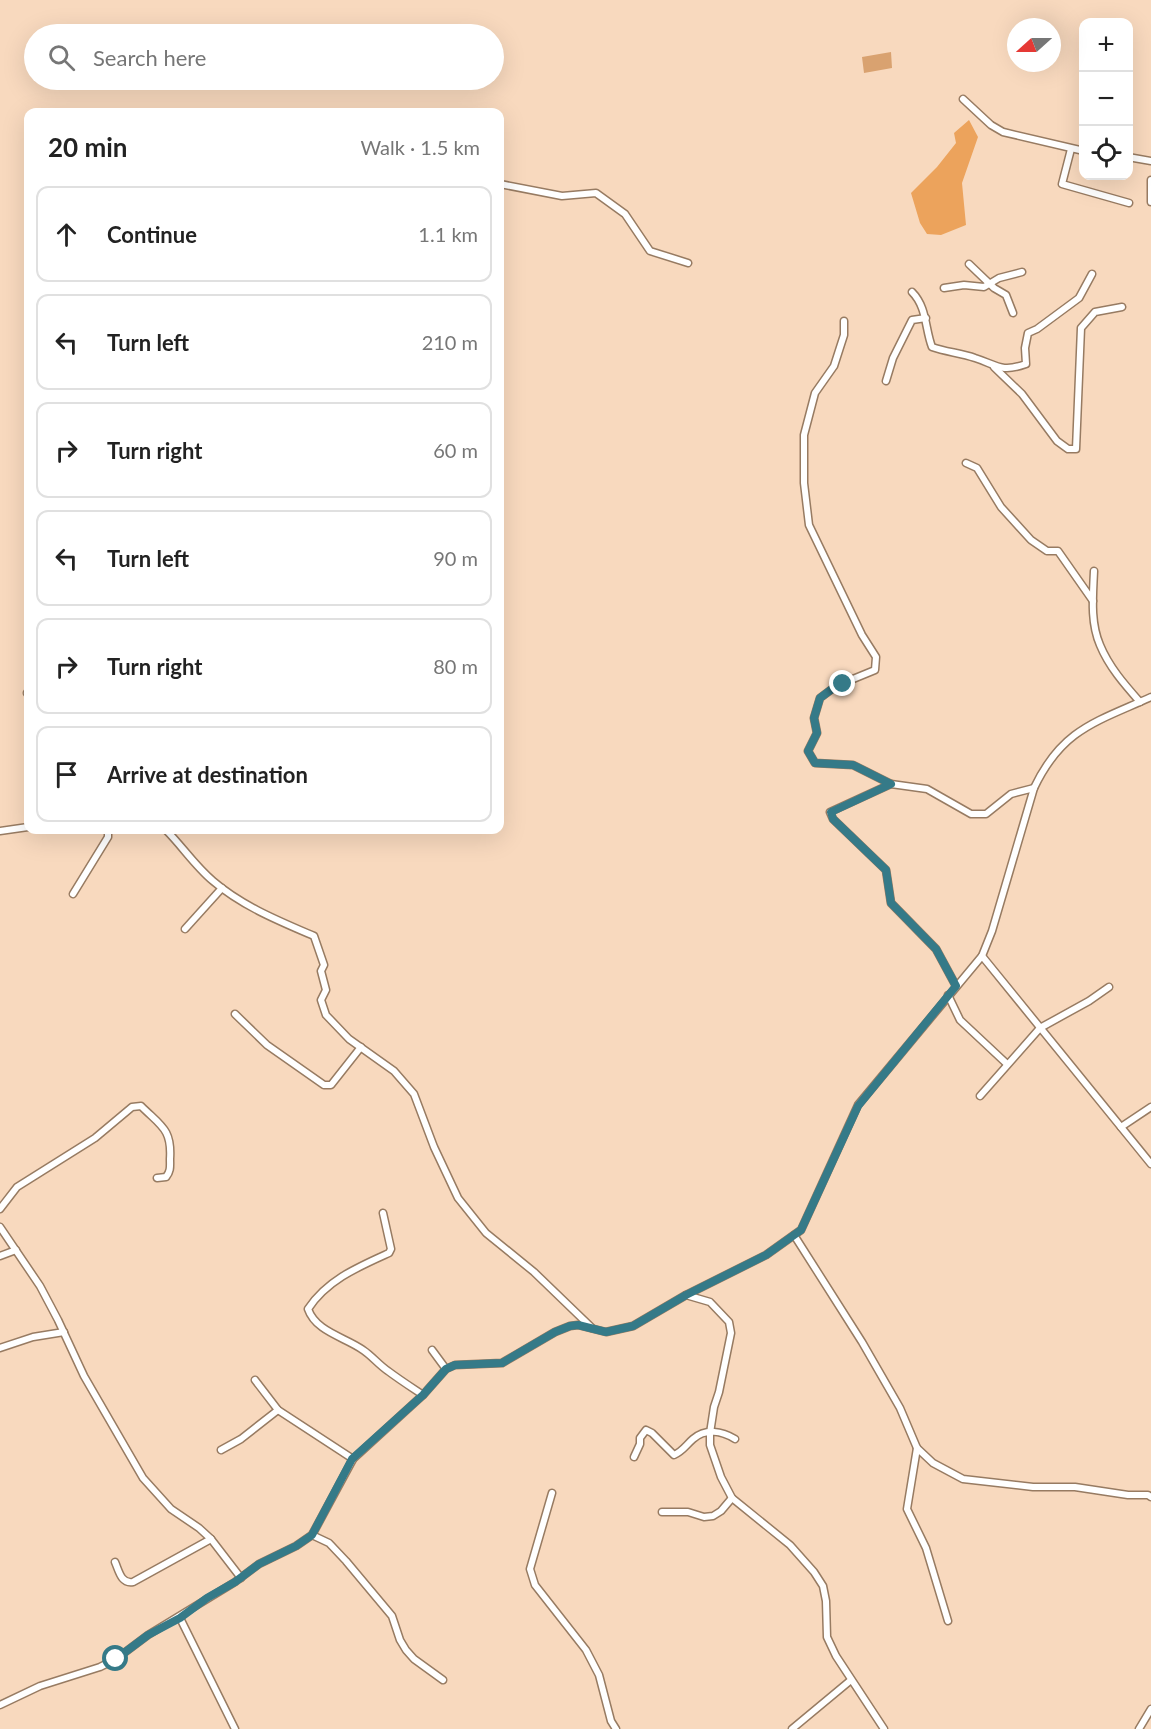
<!DOCTYPE html>
<html lang="en">
<head>
<meta charset="utf-8">
<style>
  :root { --surface:#fff; --page:#f6f6f6; --text:#222; --muted:#767676; --line:#e0e0e0 }
  body { margin:0; font-family:Lato,sans-serif; background:var(--page); color:var(--text) }
  .controls { position:absolute; right:18px; top:18px; display:grid; overflow:hidden; border-radius:12px; box-shadow:0 6px 24px #0002 }
  .controls button { width:54px; height:54px; display:grid; place-items:center; padding:0; border:0; border-bottom:2px solid var(--line); background:var(--surface); color:var(--text); font:30px sans-serif }
  .compass { position:absolute; left:1007px; top:18px; width:54px; height:54px; border-radius:50%; background:var(--surface); box-shadow:0 6px 24px #0002; rotate:249deg }
  .stop { position:absolute; width:18px; height:18px; margin:-14px; border:4px solid #357a88; border-radius:50%; background:#fff }
  .stop.end { background:#357a88; border-color:#fff; box-shadow:0 2px 6px #0008 }
  .list { margin:0; padding:0; list-style:none }
  h2 { display:flex; justify-content:space-between; align-items:center; height:78px; margin:0; padding:0 24px; font-size:26px }
  h2 small { font-size:20px; font-weight:400; color:var(--muted) }
  .list li { display:grid; grid-template-columns:39px 1fr auto; gap:18px; align-items:center; box-sizing:border-box; height:96px; margin:0 12px 12px; padding:0 12px; border:2px solid var(--line); border-radius:12px }
  .list b { display:block; font-size:22px; white-space:nowrap }
  .list em { font-size:20px; font-style:normal; color:var(--muted) }
  .icon { flex:none; width:33px; height:33px; fill:none; stroke:currentColor; stroke-width:2; stroke-linecap:round; stroke-linejoin:round }
  .map { position:relative; flex:none; width:1151px; height:1729px; overflow:hidden }
  .search { position:absolute; background:var(--surface); box-shadow:0 6px 24px #0002; left:24px; top:24px; width:480px; height:66px; display:flex; align-items:center; gap:15px; box-sizing:border-box; padding:0 21px; border-radius:33px; color:var(--muted); font-size:22px }
  .panel { position:absolute; background:var(--surface); box-shadow:0 6px 24px #0002; left:24px; top:108px; width:480px; height:726px; border-radius:12px }
  .map>svg:first-child { display:block }
  .green { fill:#d9a270 }
  .water { fill:#eca35c }
  .lines { fill:none; stroke-linecap:round; stroke-linejoin:round }
  .street-casing { stroke:#977b62; stroke-width:9 }
  .street { stroke:#fff; stroke-width:6 }
  .route { stroke:#357a88; stroke-width:8 }
</style>
</head>
<body>
<div class="map">
<svg width="1151" height="1729" viewBox="0 0 1151 1729">
  <rect width="100%" height="100%" fill="#f8d9be"/>
  <polygon class="green" points="891,52 892,68 864,73 862,57"/>
  <polygon class="water" points="969,120 978,137 962,183 966,225 941,235 927,234 920,223 911,193 937,167 956,143 954,133"/>
  <g class="lines">
    <defs>
      <g id="street">
        <polyline points="963,99 991,125 1003,132 1084,151"/>
        <polyline points="1071,149 1062,184 1129,203"/>
        <polyline points="1128,157 1151,161"/>
        <polyline points="1151,180 1151,202"/>
        <polyline points="500,184 562,196 596,193 625,214 650,251 688,263"/>
        <polyline points="969,264 994,288 1006,295 1013,313"/>
        <polyline points="944,288 964,285 984,287 999,278 1022,272"/>
        <path d="M912 292C927 307 925 329 932 347 946 352 961 353 975 358 997 365 1001 373 1026 364L1025 348 1028 333 1037 329 1079 298 1092 274"/>
        <polyline points="844,321 844,335 834,366 815,393 804,435 804,483 809,525 862,635 876,657 875,670 836,686 820,698 814,718 817,733 808,751 815,763 853,765 891,784 830,812 833,819 886,870 891,903 936,949 956,986"/>
        <polyline points="994,367 1022,394 1057,441 1068,449 1076,449 1081,328 1095,312 1122,307"/>
        <polyline points="886,381 893,358 912,320 926,318"/>
        <polyline points="966,463 977,468 1001,507 1031,540 1047,551 1058,551 1093,601"/>
        <path d="M1094 571C1093 595 1090 622 1100 645 1109 667 1125 685 1140 702"/>
        <polyline points="27,693 28,694"/>
        <polyline points="891,784 927,789 971,814 986,814 1011,794 1034,788"/>
        <path d="M166 830C182 846 195 866 213 881 242 906 279 921 314 936L324 965 321 971 326 990 321 1000 326 1015 349 1039 394 1071 414 1094 434 1147 458 1198 486 1233 534 1272 592 1328"/>
        <polyline points="0,831 28,827"/>
        <polyline points="73,894 108,837 108,830"/>
        <polyline points="185,929 222,888"/>
        <polyline points="982,956 1151,1164"/>
        <polyline points="948,995 960,1020 1007,1064"/>
        <polyline points="235,1014 267,1045 324,1085 331,1085 361,1047"/>
        <polyline points="980,1096 1040,1028 1089,1001 1109,987"/>
        <polyline points="1121,1127 1151,1107"/>
        <path d="M0 1209 17 1187 95 1138 132 1107 141 1106C161 1126 172 1129 170 1159 170 1166 171 1171 166 1177L157 1178"/>
        <path d="M383 1213 391 1249 389 1253C358 1267 327 1280 308 1309 316 1332 345 1337 363 1350 372 1356 379 1365 388 1371 400 1380 411 1387 423 1395"/>
        <polyline points="0,1227 40,1286 58,1320 84,1376 143,1478 171,1509 199,1528 211,1539 241,1578"/>
        <polyline points="794,1235 862,1342 900,1408 917,1448 933,1463 963,1479 1033,1487 1075,1487 1128,1495 1148,1495 1151,1497"/>
        <polyline points="0,1256 16,1250"/>
        <polyline points="686,1295 710,1302 729,1322 731,1333 719,1392 714,1407 710,1433 710,1445 721,1477 732,1498 790,1545 814,1572 823,1586 826,1601 827,1637 836,1656 884,1729"/>
        <polyline points="0,1348 33,1337 64,1332"/>
        <polyline points="432,1350 446,1369"/>
        <polyline points="255,1380 278,1410 353,1459"/>
        <polyline points="917,1448 907,1509 926,1548 948,1621"/>
        <polyline points="221,1450 241,1439 278,1410"/>
        <path d="M634 1457 640 1444V1438L646 1430 652 1433 674 1455C683 1451 686 1445 693 1439 706 1428 722 1431 735 1439"/>
        <polyline points="552,1493 530,1569 535,1585 586,1650 599,1675 611,1721 616,1729"/>
        <polyline points="662,1512 688,1512 704,1517 713,1516 721,1511 732,1498"/>
        <polyline points="312,1535 329,1543 346,1561 392,1616 400,1640 406,1650 414,1659 443,1680"/>
        <path d="M115 1562C119 1571 121 1584 133 1582L211 1539"/>
        <polyline points="180,1618 235,1729"/>
        <path d="M0 1705 40 1686 100 1667 116 1659 148 1635 235 1582 259 1564 296 1546 312 1535 353 1459 423 1395 446 1369 455 1365 502 1363 555 1332 570 1326 578 1325 606 1332 633 1326 686 1295 766 1255 801 1230 858 1105 982 956 992 931 1034 788C1062 729 1096 722 1151 697"/>
        <polyline points="792,1729 851,1680"/>
        <polyline points="1139,1729 1151,1709"/>
      </g>
    </defs>
    <use href="#street" class="street-casing"/>
    <use href="#street" class="street"/>
  </g>
  <g class="lines">
    <polyline class="route" points="116,1659 148,1635 180,1618 207,1598 235,1582 259,1564 296,1546 312,1535 352,1459 423,1395 446,1369 455,1365 502,1363 555,1332 570,1326 578,1325 606,1332 633,1326 686,1295 766,1255 801,1230 858,1106 956,986 936,949 891,903 886,870 833,819 831,812 891,784 853,765 815,763 808,751 817,733 814,718 820,698 836,686 843,684"/>
  </g>
</svg>
<div class="controls">
<button>+</button>
<button>−</button>
<button><svg class="icon" aria-label="locate" viewBox="0 0 24 24"><circle cx="12" cy="12" r="6"/><path d="M12 2v4M12 18v4M2 12h4M18 12h4"/></svg></button>
</div>
<svg class="compass" viewBox="-18 -18 36 36"><path d="M0-13l5 13h-10z" fill="#e53935"/><path d="M0 13l5-13h-10z" fill="#767676"/></svg>
<div class="stop" style="left:116px;top:1659px"></div>
<div class="stop end" style="left:843px;top:684px"></div>
<div class="search"><svg class="icon" aria-label="search" viewBox="0 0 24 24"><circle cx="10" cy="10" r="6"/><path d="M15 15l6 6"/></svg>Search here</div>
<section class="panel">
<h2>20 min<small>Walk · 1.5 km</small></h2>
<ul class="list">
<li><svg class="icon" aria-label="ahead" viewBox="0 0 24 24"><path d="M12 20V5M6 11l6-6 6 6"/></svg><div><b>Continue</b></div><em>1.1 km</em></li>
<li><svg class="icon" aria-label="left" viewBox="0 0 24 24"><path d="M17 20v-9H6M10 6l-5 5 5 5"/></svg><div><b>Turn left</b></div><em>210 m</em></li>
<li><svg class="icon" aria-label="right" viewBox="0 0 24 24"><path d="M7 20v-9h11M14 6l5 5-5 5"/></svg><div><b>Turn right</b></div><em>60 m</em></li>
<li><svg class="icon" aria-label="left" viewBox="0 0 24 24"><path d="M17 20v-9H6M10 6l-5 5 5 5"/></svg><div><b>Turn left</b></div><em>90 m</em></li>
<li><svg class="icon" aria-label="right" viewBox="0 0 24 24"><path d="M7 20v-9h11M14 6l5 5-5 5"/></svg><div><b>Turn right</b></div><em>80 m</em></li>
<li><svg class="icon" aria-label="arrive" viewBox="0 0 24 24"><path d="M6 21V4h12l-3 4 3 4H6"/></svg><div><b>Arrive at destination</b></div></li>
</ul>
</section>
</div>
</body>
</html>
